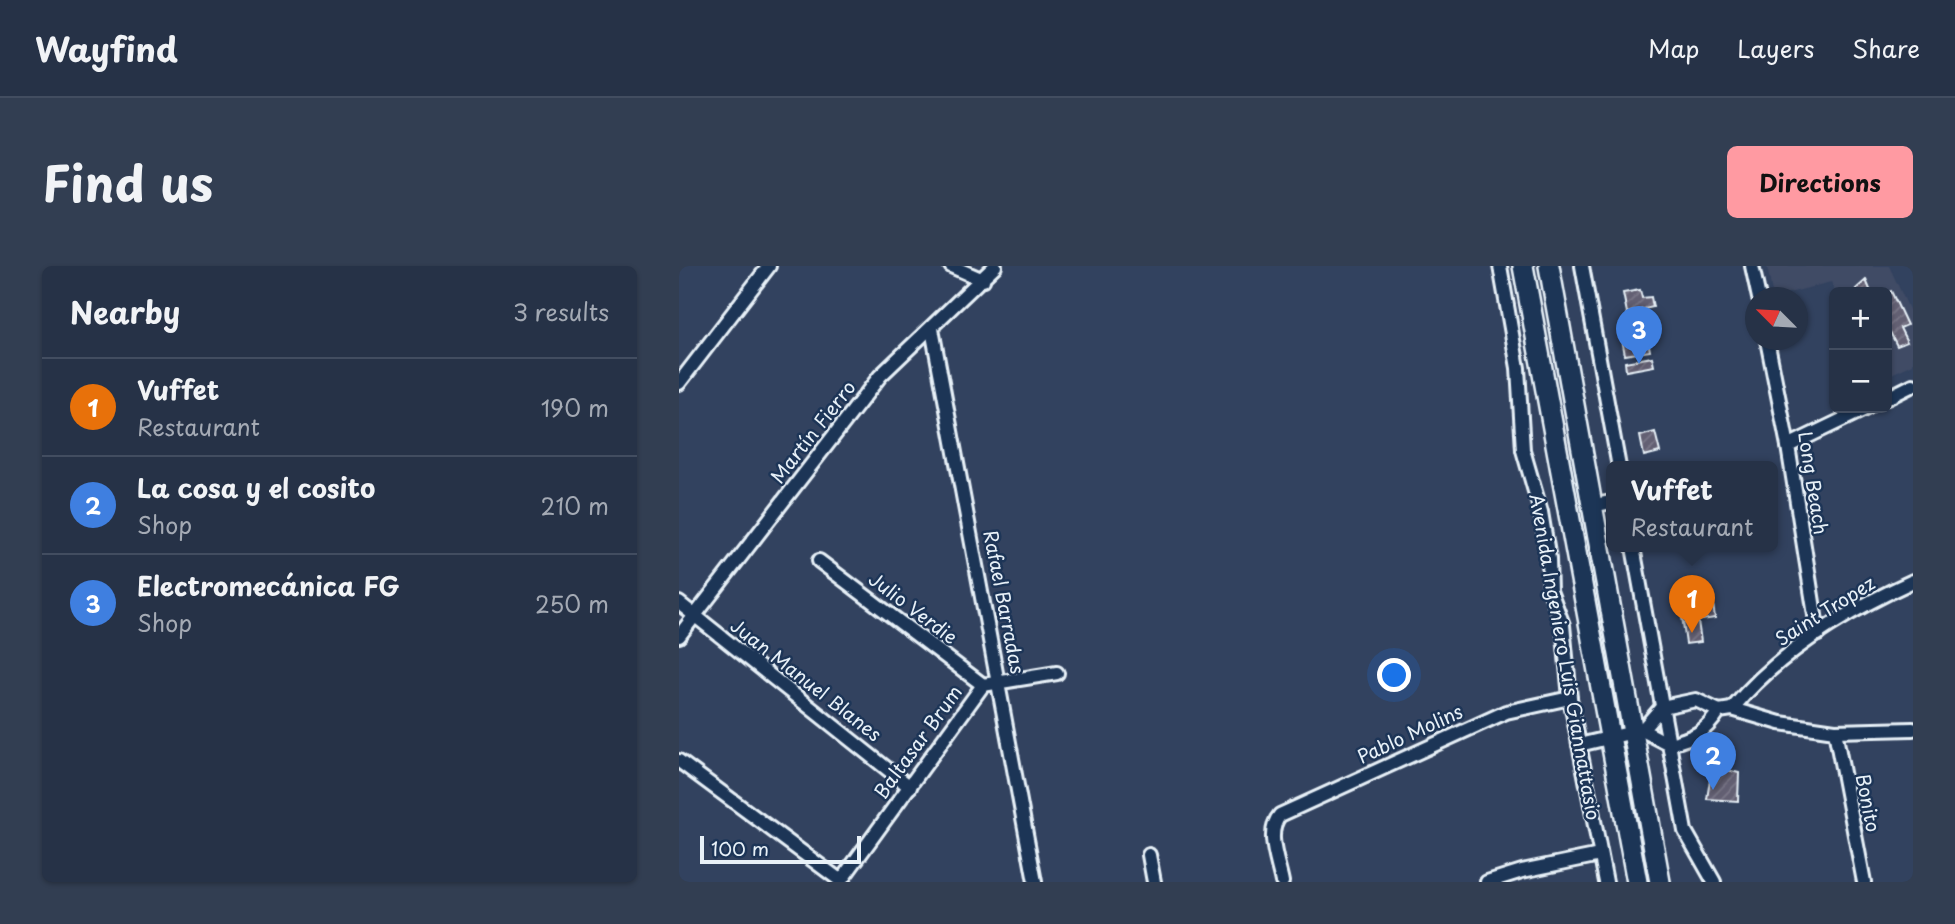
<!DOCTYPE html>
<html lang="en">
<head>
<meta charset="utf-8">
<style>
  :root { --surface:#263247; --page:#323e52; --text:#f1f3f6; --muted:#a4aab4; --line:#424d60; --accent:#ff9aa2 }
  body { margin:0; font-family:"Playpen Sans",sans-serif; background:var(--page); color:var(--text) }
  .controls { position:absolute; right:21px; top:21px; display:grid; overflow:hidden; border-radius:10px; box-shadow:0 2px 5px #0004 }
  .controls button { width:63px; height:63px; display:grid; place-items:center; padding:0; border:0; border-bottom:2px solid var(--line); background:var(--surface); color:var(--text); font:35px sans-serif }
  .compass { position:absolute; left:1066px; top:21px; width:63px; height:63px; border-radius:50%; background:var(--surface); box-shadow:0 2px 5px #0004; rotate:294deg }
  .scale { position:absolute; left:21px; bottom:18px; width:161px; box-sizing:border-box; padding-left:7px; border:4px solid #e8f1f8; border-top:0; font-size:19px; line-height:24px; white-space:nowrap; color:#e8f1f8; -webkit-text-stroke:5px #1d3557; paint-order:stroke }
  .you { position:absolute; left:716px; top:410px; width:24px; height:24px; margin:-18px; border:5px solid #fff; border-radius:50%; background:#1a73e8; box-shadow:0 0 0 10px #1a73e833 }
  .badge { display:grid; place-items:center; width:46px; height:46px; border-radius:50%; background:var(--accent); color:#fff; font-size:23px; font-weight:700 }
  .pin { position:absolute; translate:-50% -58px; filter:drop-shadow(0 2px 4px #0008) }
  .pin::after { content:''; position:absolute; top:37px; width:24px; height:21px; background:inherit; clip-path:polygon(0 0,100% 0,50% 100%) }
  .popup { position:absolute; left:927px; top:195px; width:172px; height:91px; box-sizing:border-box; display:grid; place-content:center; border-radius:10px; background:var(--surface); filter:drop-shadow(0 2px 5px #0005); font-size:23px; white-space:nowrap; color:var(--muted) }
  .popup b { font-size:26px; color:var(--text) }
  .popup::after { content:''; position:absolute; left:50%; top:100%; margin-left:-14px; border:14px solid transparent; border-top-color:var(--surface) }
  .list { margin:0; padding:0; list-style:none }
  h2 { display:flex; justify-content:space-between; align-items:center; height:91px; margin:0; padding:0 28px; font-size:30px }
  h2 small { font-size:23px; font-weight:400; color:var(--muted) }
  .list li { display:grid; grid-template-columns:46px 1fr auto; gap:21px; align-items:center; box-sizing:border-box; height:98px; padding:0 28px; border-top:2px solid var(--line) }
  .list b { display:block; font-size:26px; white-space:nowrap }
  .list p { margin:0; font-size:23px; white-space:nowrap; color:var(--muted) }
  .list em { font-size:23px; font-style:normal; color:var(--muted) }
  .map { position:relative; flex:none; width:1234px; height:616px; overflow:hidden; border-radius:10px }
  header { display:flex; align-items:center; gap:42px; box-sizing:border-box; height:98px; padding:0 35px; background:var(--surface); border-bottom:2px solid var(--line) }
  header strong { font-size:33px }
  nav { display:flex; gap:38px; margin-inline-start:auto; font-size:24px }
  .intro { display:flex; align-items:center; justify-content:space-between; box-sizing:border-box; height:168px; padding:0 42px }
  h1 { margin:0; font-size:49px }
  .button { padding:18px 32px; border-radius:10px; background:var(--accent); color:#111; font-size:24px; font-weight:700 }
  main { display:flex; gap:42px; padding:0 42px }
  aside { flex:1; background:var(--surface); border-radius:10px; box-shadow:0 2px 5px #0004 }
  .map>svg:first-child { display:block }
  .built { fill:#414b65 }
  .building { fill:url(#building-hatch); stroke:#e8f1f8; stroke-width:2 }
  .lines { fill:none; stroke-linecap:round; stroke-linejoin:round }
  .minor-casing { stroke:#e8f1f8; stroke-width:18 }
  .primary-casing { stroke:#e8f1f8; stroke-width:24 }
  .minor { stroke:#1d3557; stroke-width:12 }
  .primary { stroke:#1d3557; stroke-width:19 }
  .labels { text-anchor:middle; stroke-width:5; stroke-linejoin:round; paint-order:stroke }
  .street-label { font-size:19px; fill:#e8f1f8; stroke:#1d3557 }
</style>
</head>
<body>
<header>
<strong>Wayfind</strong>
<nav><a>Map</a><a>Layers</a><a>Share</a></nav>
</header>
<div class="intro"><h1>Find us</h1><a class="button">Directions</a></div>
<main>
<aside>
<h2>Nearby<small>3 results</small></h2>
<ul class="list">
<li><span class="badge" style="background:#e8710a">1</span><div><b>Vuffet</b><p>Restaurant</p></div><em>190 m</em></li>
<li><span class="badge" style="background:#3f7fe0">2</span><div><b>La cosa y el cosito</b><p>Shop</p></div><em>210 m</em></li>
<li><span class="badge" style="background:#3f7fe0">3</span><div><b>Electromecánica FG</b><p>Shop</p></div><em>250 m</em></li>
</ul>
</aside>
<div class="map">
<svg width="1234" height="616" viewBox="0 0 1234 616">
  <defs>
    <pattern id="building-hatch" width="6" height="6" patternUnits="userSpaceOnUse" patternTransform="scale(1.75)"><rect width="6" height="6" fill="#646073"/><path d="M-1 1l2-2M0 6l6-6M5 7l2-2" fill="none" stroke="#7a7788"/></pattern>
  </defs>
  <rect width="100%" height="100%" fill="#32425f"/>
  <filter id="ink" filterUnits="userSpaceOnUse"><feTurbulence type="fractalNoise" baseFrequency=".0143" numOctaves="2"/><feDisplacementMap in="SourceGraphic" scale="14" xChannelSelector="R" yChannelSelector="G"/><feConvolveMatrix kernelMatrix="1 2 1 2 8 2 1 2 1" color-interpolation-filters="sRGB"/></filter>
  <g filter="url(#ink)">
    <polygon class="built" points="1088,0 1210,0 1234,52 1234,98 1208,110 1208,26 1157,26 1152,16 1094,31"/>
    <g class="building">
      <polygon points="1187,14 1192,26 1179,26 1177,23"/>
      <polygon points="961,24 963,32 972,31 974,41 948,47 944,27"/>
      <polygon points="1212,25 1228,59 1221,62 1228,76 1218,80 1211,66 1208,67 1208,27"/>
      <polygon points="968,68 971,85 946,89 943,73"/>
      <polygon points="973,91 975,100 947,105 946,96"/>
      <polygon points="976,166 981,186 965,190 961,170"/>
      <polygon points="1032,324 1036,352 1004,357 999,330"/>
      <polygon points="1019,355 1022,376 1007,378 1004,357"/>
      <polygon points="1033,500 1060,507 1059,535 1028,533"/>
    </g>
    <g class="lines">
      <defs>
        <g id="minor">
          <polyline points="272,0 304,14"/>
          <polyline points="821,0 839,102 844,184 862,246 870,293 871,325 884,359 891,432 927,616"/>
          <polyline points="903,0 940,201"/>
          <polyline points="1073,0 1080,32"/>
          <polyline points="253,63 356,616"/>
          <polyline points="1088,74 1109,180 1139,368"/>
          <polyline points="0,117 90,0"/>
          <polyline points="1208,132 1234,119"/>
          <polyline points="1109,180 1188,142"/>
          <polyline points="912,240 932,236"/>
          <polyline points="954,281 1006,565 1035,616"/>
          <polyline points="140,295 304,419"/>
          <polyline points="0,337 231,521"/>
          <polyline points="0,370 201,110 316,0"/>
          <path d="M1053 443C1099 387 1168 345 1234 315"/>
          <path d="M963 464 990 478C1014 472 1026 467 1040 445L1053 443 1101 457 1156 465 1234 463"/>
          <polyline points="1156,465 1185,616"/>
          <polyline points="900,479 963,464 983,441 1017,434 1040,445"/>
          <polyline points="0,495 162,615"/>
          <polyline points="470,589 475,616"/>
          <polyline points="161,616 304,419 378,407"/>
          <path d="M603 616C599 595 586 566 601 549L827 446 891 432"/>
          <polyline points="808,616 843,605 921,589"/>
        </g>
        <g id="primary">
          <polyline points="844,0 958,616"/>
          <polyline points="870,0 981,616"/>
        </g>
      </defs>
      <use href="#minor" class="minor-casing"/>
      <use href="#primary" class="primary-casing"/>
      <use href="#minor" class="minor"/>
      <use href="#primary" class="primary"/>
    </g>
  </g>
  <g class="labels">
    <g class="street-label">
      <text transform="translate(134 166) rotate(-52)" y="7">Martín Fierro</text>
      <text transform="translate(1134 217) rotate(81)" y="7">Long Beach</text>
      <text transform="translate(325 336) rotate(79)" y="7">Rafael Barradas</text>
      <text transform="translate(234 342) rotate(37)" y="7">Julio Verdie</text>
      <text transform="translate(1146 345) rotate(-32)" y="7">Saint Tropez</text>
      <text transform="translate(886 391) rotate(80)" y="7">Avenida Ingeniero Luis Giannattasio</text>
      <text transform="translate(127 414) rotate(38)" y="7">Juan Manuel Blanes</text>
      <text transform="translate(731 468) rotate(-25)" y="7">Pablo Molins</text>
      <text transform="translate(239 476) rotate(-54)" y="7">Baltasar Brum</text>
      <text transform="translate(1189 537) rotate(79)" y="7">Bonito</text>
    </g>
  </g>
</svg>
<div class="controls">
<button>+</button>
<button>−</button>
</div>
<svg class="compass" viewBox="-18 -18 36 36"><path d="M0-13l5 13h-10z" fill="#e53935"/><path d="M0 13l5-13h-10z" fill="#a4aab4"/></svg>
<div class="scale">100 m</div>
<div class="you"></div>
<div class="pin badge" style="left:1013px;top:367px;background:#e8710a">1</div>
<div class="popup"><b>Vuffet</b>Restaurant</div>
<div class="pin badge" style="left:1034px;top:524px;background:#3f7fe0">2</div>
<div class="pin badge" style="left:960px;top:98px;background:#3f7fe0">3</div>
</div>
</main>
</body>
</html>
